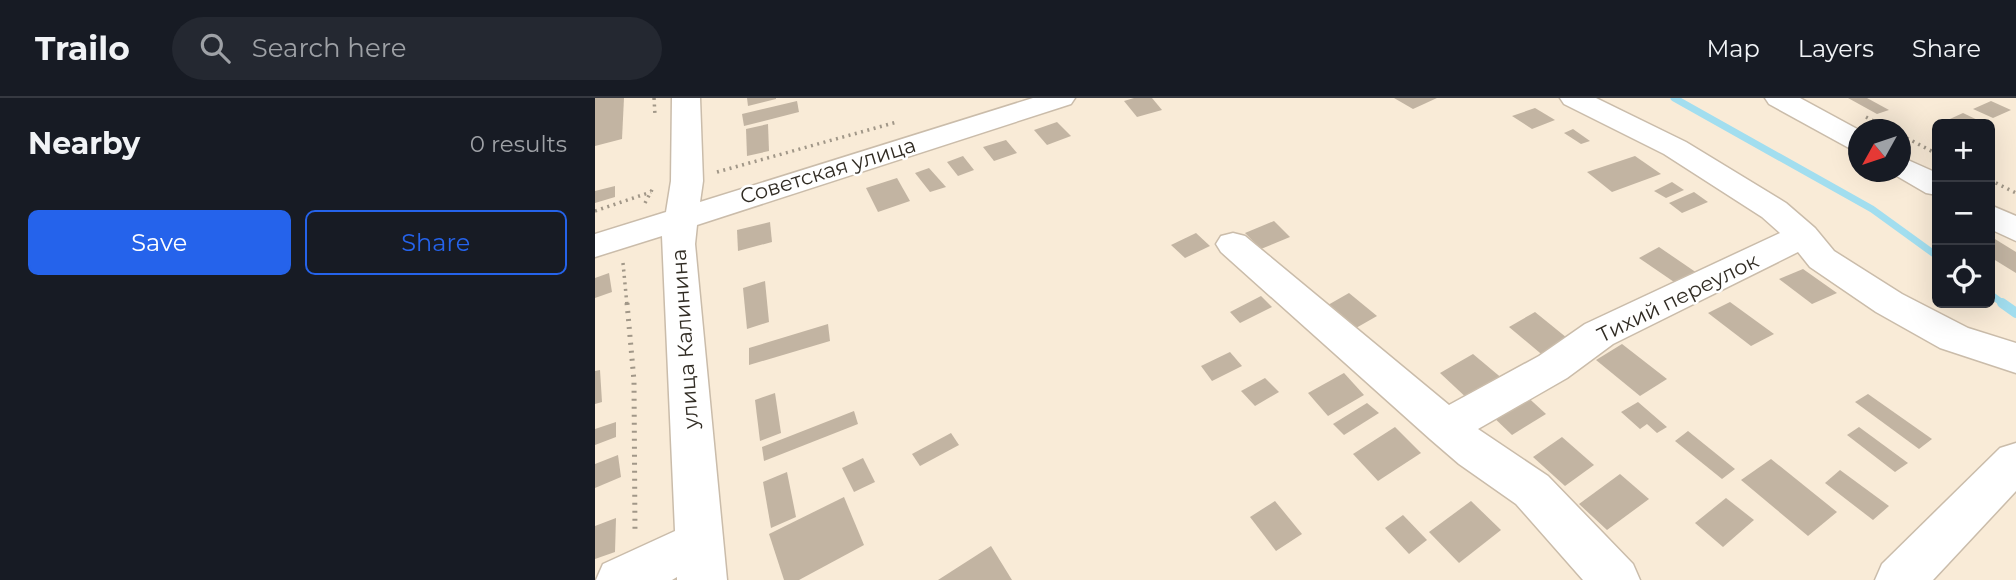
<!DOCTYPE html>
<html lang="en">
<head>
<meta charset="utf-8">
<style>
  :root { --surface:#171b24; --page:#242831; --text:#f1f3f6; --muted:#9ea1a6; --line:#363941; --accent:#2563eb }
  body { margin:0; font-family:Montserrat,sans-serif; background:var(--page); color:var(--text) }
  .controls { position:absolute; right:21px; top:21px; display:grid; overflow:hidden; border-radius:10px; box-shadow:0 7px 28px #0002 }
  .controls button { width:63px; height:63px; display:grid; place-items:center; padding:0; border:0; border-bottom:2px solid var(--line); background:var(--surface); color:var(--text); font:35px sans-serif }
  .compass { position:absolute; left:1253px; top:21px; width:63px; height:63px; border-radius:50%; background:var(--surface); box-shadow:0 7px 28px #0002; rotate:230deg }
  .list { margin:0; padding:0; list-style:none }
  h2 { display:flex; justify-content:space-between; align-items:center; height:91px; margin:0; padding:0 28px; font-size:30px }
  h2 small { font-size:23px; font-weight:400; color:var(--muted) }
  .actions { display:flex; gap:14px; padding:21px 28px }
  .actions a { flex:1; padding:16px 0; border:2px solid var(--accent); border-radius:10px; text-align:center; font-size:24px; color:var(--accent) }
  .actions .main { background:var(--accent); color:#fff }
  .icon { flex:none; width:38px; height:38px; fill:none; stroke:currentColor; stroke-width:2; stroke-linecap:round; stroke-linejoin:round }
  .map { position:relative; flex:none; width:1421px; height:482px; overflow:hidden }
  header { display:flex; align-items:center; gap:42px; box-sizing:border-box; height:98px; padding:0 35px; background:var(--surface); border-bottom:2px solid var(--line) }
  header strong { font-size:33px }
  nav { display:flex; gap:38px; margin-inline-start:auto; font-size:24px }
  .search { width:490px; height:63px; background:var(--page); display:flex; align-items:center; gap:18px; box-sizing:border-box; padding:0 24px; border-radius:38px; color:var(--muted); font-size:26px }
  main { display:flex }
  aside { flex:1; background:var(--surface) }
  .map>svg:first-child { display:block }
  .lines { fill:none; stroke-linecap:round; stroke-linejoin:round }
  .stream-far1 { stroke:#a2deef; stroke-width:7 }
  .stream { stroke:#a2deef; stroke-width:10 }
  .building { fill:#c2b4a2 }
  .minor-casing { stroke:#cabcaa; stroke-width:3 }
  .path-far1 { stroke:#a19788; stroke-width:3.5; stroke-dasharray:2 4.5; stroke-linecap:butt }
  .path { stroke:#a19788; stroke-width:5; stroke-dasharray:2 6; stroke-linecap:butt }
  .minor { fill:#fff; fill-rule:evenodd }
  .labels { text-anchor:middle; stroke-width:5; stroke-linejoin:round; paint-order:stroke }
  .street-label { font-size:21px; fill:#312c24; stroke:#fff }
</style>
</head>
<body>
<header>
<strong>Trailo</strong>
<div class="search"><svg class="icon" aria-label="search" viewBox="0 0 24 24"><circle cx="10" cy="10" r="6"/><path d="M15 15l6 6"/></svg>Search here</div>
<nav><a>Map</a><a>Layers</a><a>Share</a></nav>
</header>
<main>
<aside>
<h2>Nearby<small>0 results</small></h2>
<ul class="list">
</ul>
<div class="actions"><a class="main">Save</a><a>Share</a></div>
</aside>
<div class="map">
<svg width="1421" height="482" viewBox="0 0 1421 482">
  <rect width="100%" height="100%" fill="#f9ebd7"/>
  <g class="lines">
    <g class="stream-far1">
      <polyline points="1079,0 1277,111 1342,158"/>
      <polyline points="1395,196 1410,207"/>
    </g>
    <polyline class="stream" points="1407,205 1421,215"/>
  </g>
  <g class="building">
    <polygon points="0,0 29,0 27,41 0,48"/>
    <polygon points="152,0 181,0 181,1 153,8"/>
    <polygon points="539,0 557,0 567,12 542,19 529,3"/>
    <polygon points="799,0 842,0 818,11"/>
    <polygon points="1253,0 1272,0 1294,12 1282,16"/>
    <polygon points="202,3 204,14 149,28 147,16"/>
    <polygon points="1396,3 1416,12 1398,20 1378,11"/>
    <polygon points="940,10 960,22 937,31 917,18"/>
    <polygon points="1368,15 1391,26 1344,26"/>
    <polygon points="462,24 476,38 452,47 439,32"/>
    <polygon points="173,26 174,53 152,58 151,31"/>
    <polygon points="978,31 995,43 986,46 969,35"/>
    <polygon points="411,42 422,55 399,63 388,49"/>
    <polygon points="368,58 379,72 363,78 352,64"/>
    <polygon points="1040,58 1066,76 1017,94 992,74"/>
    <polygon points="334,70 351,89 335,94 320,75"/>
    <polygon points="302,80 315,103 283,114 271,90"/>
    <polygon points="1077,84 1089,92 1071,100 1059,93"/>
    <polygon points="20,88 20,99 0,105 0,93"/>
    <polygon points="1099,94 1113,104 1087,115 1074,105"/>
    <polygon points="679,123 695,139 666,151 650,135"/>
    <polygon points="175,124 177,144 143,153 142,132"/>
    <polygon points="601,135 615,148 590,160 576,147"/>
    <polygon points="1395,138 1421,154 1421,175 1395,159"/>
    <polygon points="1064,149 1102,175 1082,186 1044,160"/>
    <polygon points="1208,171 1242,195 1217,206 1184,181"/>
    <polygon points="14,175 17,194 0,200 0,180"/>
    <polygon points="170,183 174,224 152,231 148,190"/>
    <polygon points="754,195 782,218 761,230 733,207"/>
    <polygon points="666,198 677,209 645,225 635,214"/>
    <polygon points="1135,204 1179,236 1156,248 1113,215"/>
    <polygon points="940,214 977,244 951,260 914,229"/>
    <polygon points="233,226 235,243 154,267 154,250"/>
    <polygon points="1027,246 1072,281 1045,298 1001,262"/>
    <polygon points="635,254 647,268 617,283 606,268"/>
    <polygon points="878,256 909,282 875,303 845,275"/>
    <polygon points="5,272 7,304 0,306 0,273"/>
    <polygon points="749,275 769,297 733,318 713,295"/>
    <polygon points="670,280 684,294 660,308 646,293"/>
    <polygon points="927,294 951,316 917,337 893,314"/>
    <polygon points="180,295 186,335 165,343 160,302"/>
    <polygon points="1273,296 1337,341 1324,351 1260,304"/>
    <polygon points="1043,304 1072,329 1062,335 1052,326 1045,331 1026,314"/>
    <polygon points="772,305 784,315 749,337 738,326"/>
    <polygon points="259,313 263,326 169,363 167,349"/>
    <polygon points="21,324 21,339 0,347 0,331"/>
    <polygon points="800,329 826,355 783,383 758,356"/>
    <polygon points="1264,329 1313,365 1300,374 1252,337"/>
    <polygon points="1093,333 1140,371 1127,381 1080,343"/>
    <polygon points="356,335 364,347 325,368 317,356"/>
    <polygon points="967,339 999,367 970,388 938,359"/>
    <polygon points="23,357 26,379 0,390 0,366"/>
    <polygon points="268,360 280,384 259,394 247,370"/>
    <polygon points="1176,361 1242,414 1213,438 1146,382"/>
    <polygon points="1245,372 1294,408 1278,422 1230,385"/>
    <polygon points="192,374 201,419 176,430 168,384"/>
    <polygon points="1025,376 1054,401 1012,432 984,406"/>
    <polygon points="249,399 269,447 204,482 189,482 174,436"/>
    <polygon points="1131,400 1159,422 1128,449 1100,425"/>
    <polygon points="680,403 707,436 681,453 655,419"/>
    <polygon points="876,403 906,432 864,465 834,434"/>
    <polygon points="808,417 832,442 814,456 790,430"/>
    <polygon points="21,420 20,454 0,461 0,428"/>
    <polygon points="396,448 417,482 343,482"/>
  </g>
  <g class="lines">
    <defs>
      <g id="minor">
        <polygon points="77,0 105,0 108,83 105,104 438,0 480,0 476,6 102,127 100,146 132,482 82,482 82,479 77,482 1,482 8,466 80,433 67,138 0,159 0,136 71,114 76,83"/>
        <polygon points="965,0 1001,0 1091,44 1191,105 1220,130 1239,153 1307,196 1373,230 1421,245 1421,275 1345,250 1281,214 1215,169 1203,154 1018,246 972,280 883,331 953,378 1038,466 1045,482 988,482 921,406 864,366 835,341 626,154 621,146 626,138 638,135 650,138 854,307 944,258 990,226 1185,135 1167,119 1069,56 969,6"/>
        <polygon points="1170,0 1205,0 1264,32 1264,53 1254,50 1174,6"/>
        <polygon points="1306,59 1342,75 1342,97 1331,95 1295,74 1306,74"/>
        <polygon points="1395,107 1421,118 1421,143 1395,131"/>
        <polygon points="1421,345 1421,393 1338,482 1280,482 1287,466 1405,350"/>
      </g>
    </defs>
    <use href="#minor" class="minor-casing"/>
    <g class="path-far1">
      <polyline points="59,0 60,17"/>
      <polyline points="1271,19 1295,32"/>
      <polyline points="1306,37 1342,56"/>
      <polyline points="122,74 302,24"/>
      <polyline points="1395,82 1421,95"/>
      <polyline points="50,105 59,88"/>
      <polyline points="0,113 56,94"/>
      <polyline points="28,165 32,207"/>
    </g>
    <polyline class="path" points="32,205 39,283 40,436"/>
    <use href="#minor" class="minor"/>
  </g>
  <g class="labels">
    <g class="street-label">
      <text transform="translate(233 73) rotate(-17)" y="7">Советская улица</text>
      <text transform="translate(1083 200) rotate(-26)" y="7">Тихий переулок</text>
      <text transform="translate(90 241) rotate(-94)" y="7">улица Калинина</text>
    </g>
  </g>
</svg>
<div class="controls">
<button>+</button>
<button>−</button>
<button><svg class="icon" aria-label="locate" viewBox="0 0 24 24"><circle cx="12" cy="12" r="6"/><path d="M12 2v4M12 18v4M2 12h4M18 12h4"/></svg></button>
</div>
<svg class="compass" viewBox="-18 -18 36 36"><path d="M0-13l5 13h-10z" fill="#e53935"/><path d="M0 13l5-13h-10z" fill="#9ea1a6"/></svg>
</div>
</main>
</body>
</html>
